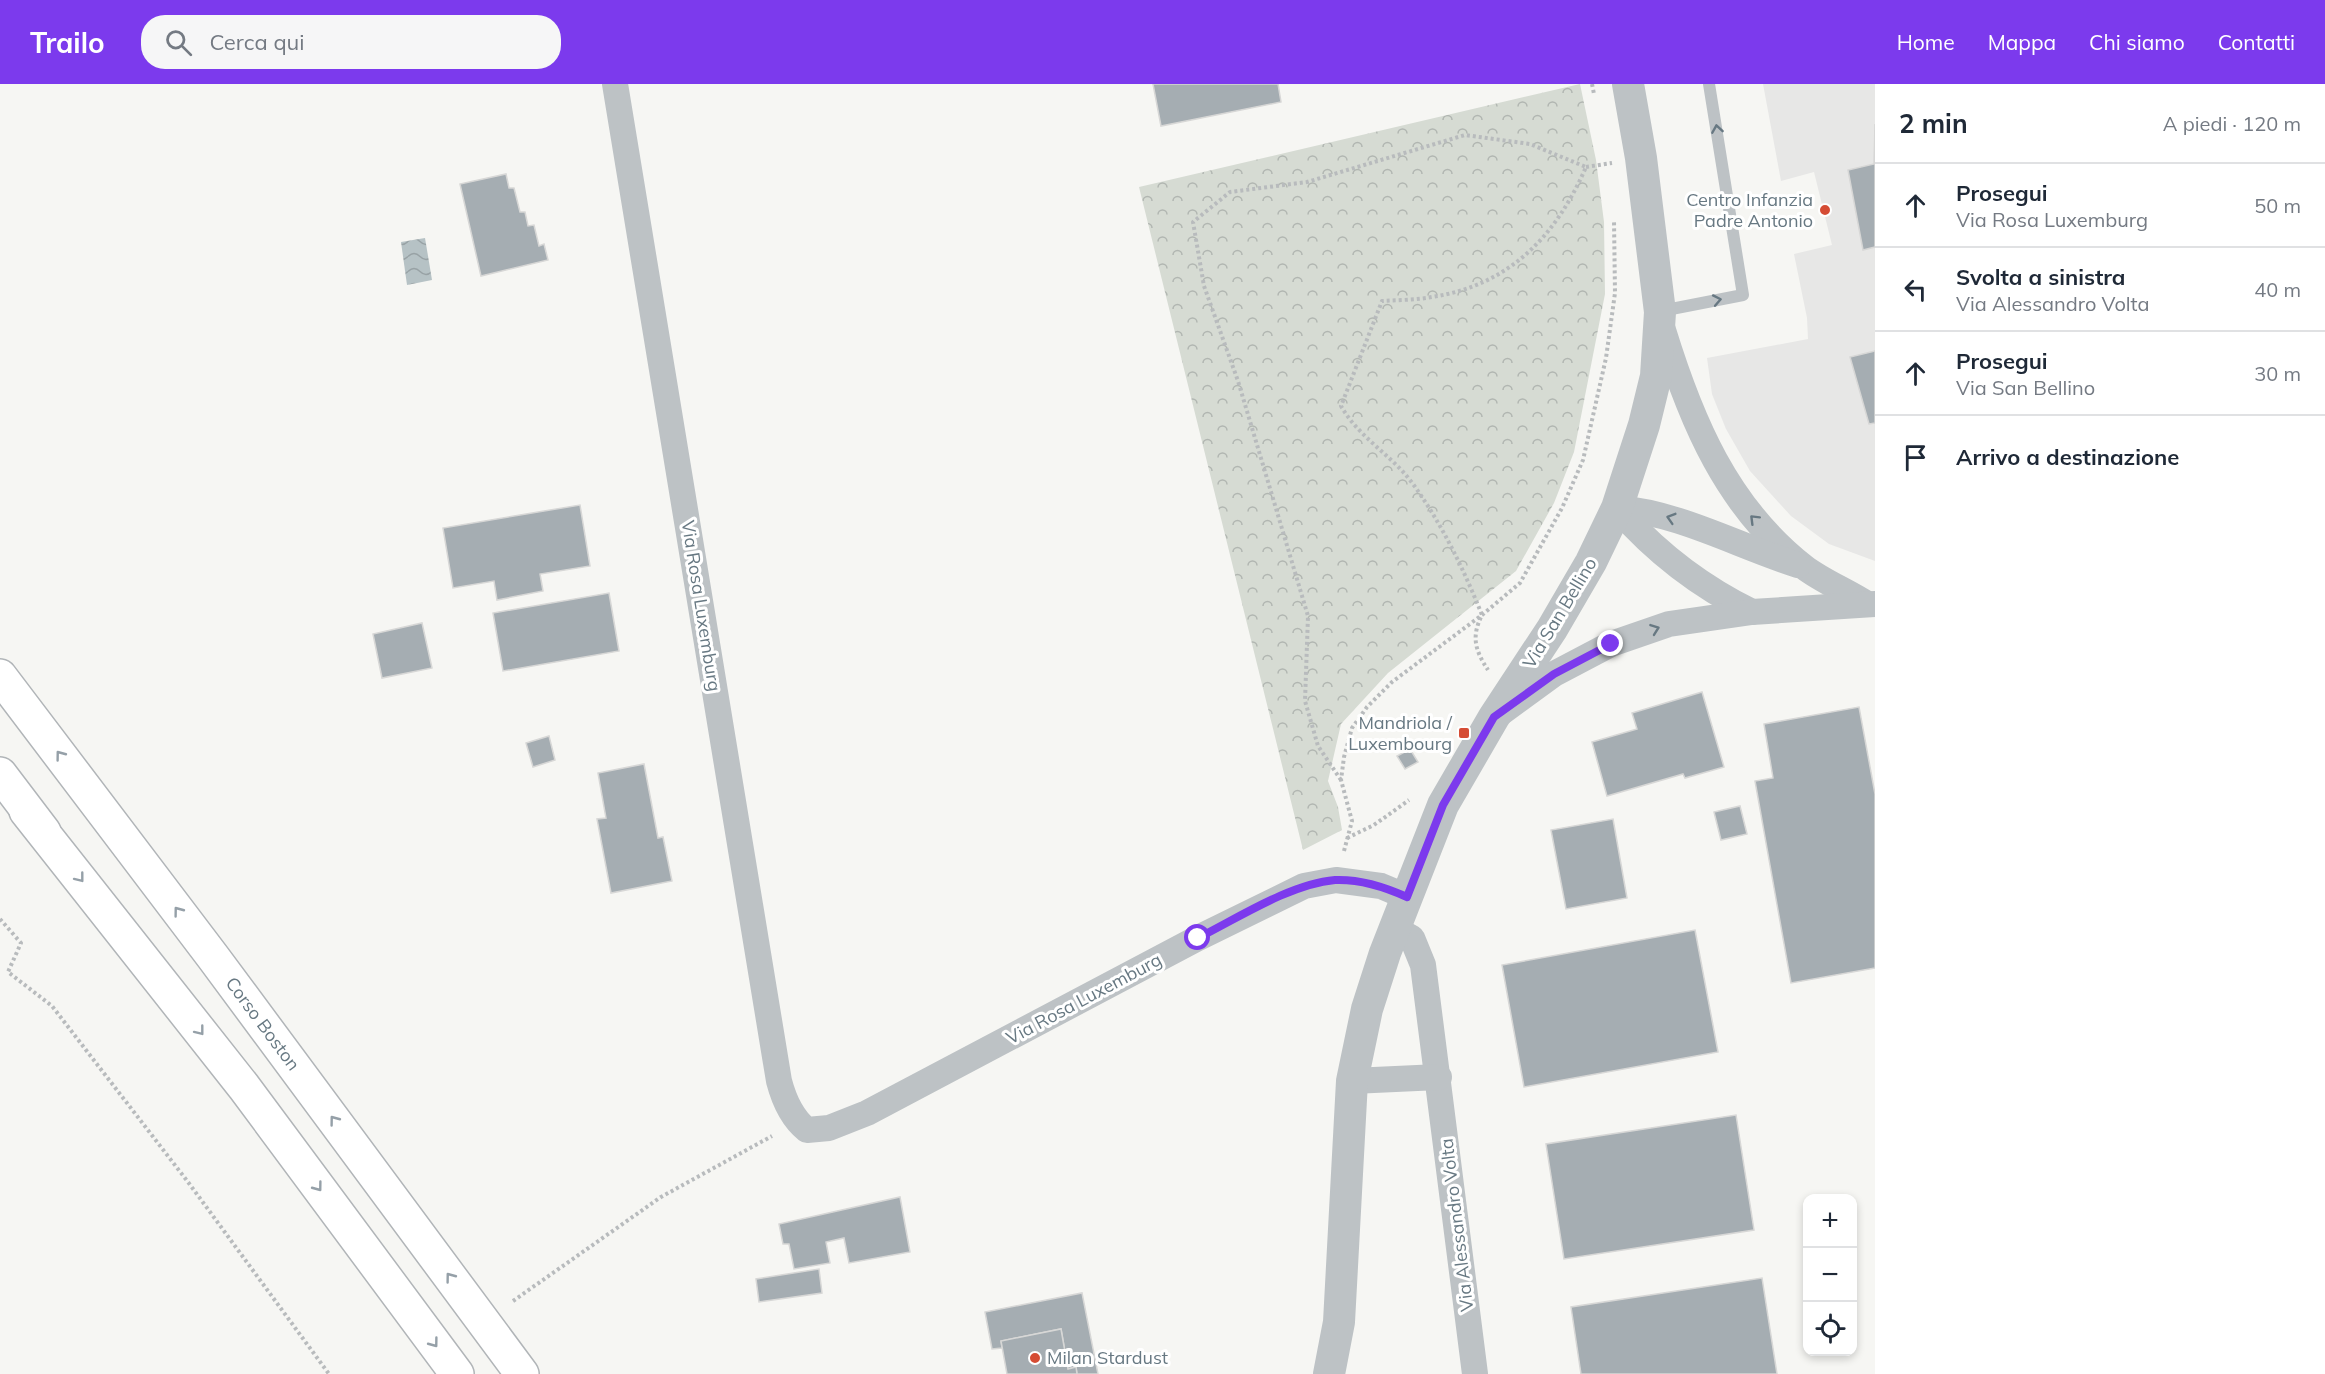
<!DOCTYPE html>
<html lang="it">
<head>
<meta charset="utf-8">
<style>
  :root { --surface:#fff; --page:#f6f6f7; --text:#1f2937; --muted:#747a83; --line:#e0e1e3; --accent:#7c3aed }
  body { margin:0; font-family:Mulish,sans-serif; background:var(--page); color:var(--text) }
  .controls { position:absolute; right:18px; bottom:18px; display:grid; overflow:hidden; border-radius:12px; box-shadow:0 3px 9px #0003 }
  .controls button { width:54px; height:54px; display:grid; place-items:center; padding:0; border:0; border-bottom:2px solid var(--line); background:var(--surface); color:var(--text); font:30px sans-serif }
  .stop { position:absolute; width:18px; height:18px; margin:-14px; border:4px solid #7c3aed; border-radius:50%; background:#fff }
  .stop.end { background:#7c3aed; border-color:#fff; box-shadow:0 2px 6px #0008 }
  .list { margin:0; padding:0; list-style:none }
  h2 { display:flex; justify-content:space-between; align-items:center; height:78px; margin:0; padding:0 24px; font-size:26px }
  h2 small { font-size:20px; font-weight:400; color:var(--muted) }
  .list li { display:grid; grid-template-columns:39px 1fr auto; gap:18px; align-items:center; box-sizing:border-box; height:84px; padding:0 24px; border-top:2px solid var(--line) }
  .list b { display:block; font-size:22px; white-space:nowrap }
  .list p { margin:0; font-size:20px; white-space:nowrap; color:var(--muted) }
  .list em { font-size:20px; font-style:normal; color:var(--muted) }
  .icon { flex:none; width:33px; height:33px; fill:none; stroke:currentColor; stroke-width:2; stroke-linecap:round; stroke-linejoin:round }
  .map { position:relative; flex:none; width:1875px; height:1290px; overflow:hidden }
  header { display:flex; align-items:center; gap:36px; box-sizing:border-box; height:84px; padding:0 30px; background:var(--accent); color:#fff }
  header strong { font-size:28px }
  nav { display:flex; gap:33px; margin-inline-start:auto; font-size:21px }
  .search { width:420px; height:54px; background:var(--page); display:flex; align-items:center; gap:15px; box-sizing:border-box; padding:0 21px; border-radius:24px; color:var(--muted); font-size:22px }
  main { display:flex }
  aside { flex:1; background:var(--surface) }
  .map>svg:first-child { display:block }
  .built { fill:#e7e7e6 }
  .forest { fill:url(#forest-crowns) }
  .water { fill:url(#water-waves) }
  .building { fill:#a5adb2; stroke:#d7d7d6; stroke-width:1.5 }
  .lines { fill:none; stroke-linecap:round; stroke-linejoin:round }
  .trunk-casing { stroke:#b1b5b8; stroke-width:36 }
  .motorway-casing { stroke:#b1b5b8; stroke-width:36 }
  .path { stroke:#b8bbbd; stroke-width:4; stroke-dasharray:3 3; stroke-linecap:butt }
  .service { stroke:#bdc2c5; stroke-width:12 }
  .minor { stroke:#bdc2c5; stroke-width:26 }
  .tertiary { stroke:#bdc2c5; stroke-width:32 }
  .trunk { stroke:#fff; stroke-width:33 }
  .motorway { stroke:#fff; stroke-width:33 }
  .oneway { stroke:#677882 }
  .oneway2 { stroke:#95a0a8 }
  .route { stroke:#7c3aed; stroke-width:8 }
  .poi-dot { fill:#d54c34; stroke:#fff; stroke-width:2 }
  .labels { text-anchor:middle; stroke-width:6; stroke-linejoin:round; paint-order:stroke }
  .poi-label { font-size:18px; fill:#677882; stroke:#fff; text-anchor:end }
  .street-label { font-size:18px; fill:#677882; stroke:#fff }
</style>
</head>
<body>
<header>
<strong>Trailo</strong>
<div class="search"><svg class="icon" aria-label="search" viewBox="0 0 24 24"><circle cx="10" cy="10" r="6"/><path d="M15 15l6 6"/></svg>Cerca qui</div>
<nav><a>Home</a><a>Mappa</a><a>Chi siamo</a><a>Contatti</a></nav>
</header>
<main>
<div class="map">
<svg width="1875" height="1290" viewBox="0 0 1875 1290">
  <defs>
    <pattern id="forest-crowns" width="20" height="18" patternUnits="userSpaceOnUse" patternTransform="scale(1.5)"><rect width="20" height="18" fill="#d6dbd3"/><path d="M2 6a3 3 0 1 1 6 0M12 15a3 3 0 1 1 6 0" fill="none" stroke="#b1b6b1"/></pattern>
    <pattern id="water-waves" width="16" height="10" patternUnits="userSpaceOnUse" patternTransform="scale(1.5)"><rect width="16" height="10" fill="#b6c2c5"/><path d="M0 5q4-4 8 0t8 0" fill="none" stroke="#98a2a5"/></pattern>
  </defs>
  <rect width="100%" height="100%" fill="#f6f6f3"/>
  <polygon class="built" points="1763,0 1875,0 1875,477 1829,460 1791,432 1750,387 1726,345 1712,310 1707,274 1808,255 1807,234 1794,170 1832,161 1814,88 1781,97"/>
  <polygon class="forest" points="1580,0 1596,76 1604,138 1605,210 1574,368 1554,419 1516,487 1388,589 1341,640 1328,697 1338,723 1342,746 1303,766 1139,103"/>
  <polygon class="water" points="425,154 432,196 407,201 401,158"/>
  <g class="building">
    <polygon points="1153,0 1278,0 1281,18 1161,42"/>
    <polygon points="1875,40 1875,163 1863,166 1848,86 1874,80"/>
    <polygon points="506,90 509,104 514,104 520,128 525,128 528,142 534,141 539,162 544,160 548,176 481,192 460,100"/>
    <polygon points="1875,267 1875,339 1869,340 1850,273"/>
    <polygon points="580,421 590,482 540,490 543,507 497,516 494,497 453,504 443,444"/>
    <polygon points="609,509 619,567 503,587 493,529"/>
    <polygon points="422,539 432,584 382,594 373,550"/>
    <polygon points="1702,608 1724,683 1685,694 1683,690 1607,712 1592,658 1637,645 1632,629"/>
    <polygon points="1859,623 1875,710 1875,884 1791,899 1755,697 1773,694 1764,640"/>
    <polygon points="549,652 555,676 533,683 526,659"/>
    <polygon points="1410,665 1418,678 1405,685 1397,672"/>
    <polygon points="644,680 658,754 663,753 672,797 611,809 597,735 606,734 598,689"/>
    <polygon points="1740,722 1747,750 1721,756 1714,728"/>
    <polygon points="1613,735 1627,814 1566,825 1551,746"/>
    <polygon points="1695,846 1718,968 1524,1003 1502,881"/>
    <polygon points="1736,1031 1754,1146 1564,1175 1546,1060"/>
    <polygon points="900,1113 910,1168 849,1179 844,1154 826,1158 830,1179 794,1185 789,1160 783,1160 779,1140"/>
    <polygon points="819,1185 822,1209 759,1218 756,1195"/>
    <polygon points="1762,1194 1777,1290 1581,1290 1571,1223"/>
    <polygon points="1082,1209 1098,1290 1077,1290 1076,1283 1068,1285 1061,1245 1001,1257 1002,1264 992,1265 985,1228"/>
    <polygon points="1061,1245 1068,1285 1076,1283 1077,1290 1007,1290 1001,1257"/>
  </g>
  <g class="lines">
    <defs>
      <g id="trunk">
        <path id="s1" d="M0 592 213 873 522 1290"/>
        <polyline points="26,727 244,1003 457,1290"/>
      </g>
      <polyline id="motorway" points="0,690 44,748"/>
    </defs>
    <use href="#trunk" class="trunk-casing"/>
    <use href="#motorway" class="motorway-casing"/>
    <g class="path">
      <polyline points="1592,0 1594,10"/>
      <polyline points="1586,83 1612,79"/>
      <path d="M1341 696 1318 662 1305 617 1308 532 1238 297 1204 202 1193 138 1230 108 1307 98 1465 51 1530 60 1586 83C1556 152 1510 201 1432 213 1416 216 1398 216 1382 217L1341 322C1359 354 1392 371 1413 400 1442 440 1464 486 1482 531 1471 553 1475 566 1488 586"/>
      <polyline points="1347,754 1374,741 1409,716"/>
      <polyline points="1344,767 1352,737 1341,696 1344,673 1352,644 1367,623 1392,598 1482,531 1520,499 1562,424 1583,376 1606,274 1615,209 1614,136"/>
      <polyline points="0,835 21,859 8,888 52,922 188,1098 329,1290"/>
      <polyline points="513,1217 661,1113 772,1052"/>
    </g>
    <polyline class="service" points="1661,227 1743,211 1709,0"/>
    <g class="minor">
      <path d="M615 0 779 997C784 1016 793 1035 807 1046L829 1044 867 1029 1198 854 1304 802 1336 796 1381 802 1407 813"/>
      <path d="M1663 246C1691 337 1727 423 1804 483 1822 497 1847 507 1867 520"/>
      <path d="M1617 424C1680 429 1738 462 1798 481"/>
      <path d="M1617 424C1656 469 1699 502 1752 528"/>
      <polyline points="1502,628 1554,590 1611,560 1669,540 1752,528 1875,520"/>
      <polyline points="1394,844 1412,854 1423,881 1475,1290"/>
      <polyline points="1352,997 1439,993"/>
    </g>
    <polyline class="tertiary" points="1329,1290 1339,1238 1352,997 1367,925 1385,869 1443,721 1494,633 1552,545 1591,478 1617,424 1644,341 1656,292 1660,228 1641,74 1628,0"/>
    <use href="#trunk" class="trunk"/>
    <use href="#motorway" class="motorway"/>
  </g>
  <defs><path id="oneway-chevron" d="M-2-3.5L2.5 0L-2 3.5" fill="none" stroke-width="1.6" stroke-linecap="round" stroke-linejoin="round" transform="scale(1.5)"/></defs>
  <g class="oneway">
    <use href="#oneway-chevron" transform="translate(1717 45) rotate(-99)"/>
    <use href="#oneway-chevron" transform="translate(1717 216) rotate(-11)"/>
    <use href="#oneway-chevron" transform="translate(1671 434) rotate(-163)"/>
    <use href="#oneway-chevron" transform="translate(1754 435) rotate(-135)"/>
    <use href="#oneway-chevron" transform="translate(1655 545) rotate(-20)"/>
  </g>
  <g class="oneway2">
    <use href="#oneway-chevron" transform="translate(60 671) rotate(-127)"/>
    <use href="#oneway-chevron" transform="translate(80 794) rotate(52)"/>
    <use href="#oneway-chevron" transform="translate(178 827) rotate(-127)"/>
    <use href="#oneway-chevron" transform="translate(200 947) rotate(52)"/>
    <use href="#oneway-chevron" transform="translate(334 1036) rotate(-127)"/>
    <use href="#oneway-chevron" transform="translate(318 1103) rotate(53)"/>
    <use href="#oneway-chevron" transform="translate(450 1193) rotate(-127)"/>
    <use href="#oneway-chevron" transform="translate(434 1259) rotate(53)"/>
  </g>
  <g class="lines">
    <path class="route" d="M1198 854C1238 834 1290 800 1335 796 1359 795 1385 803 1407 813L1443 721 1494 633 1554 590 1611 560"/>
  </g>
  <g class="poi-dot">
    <circle cx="1825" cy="126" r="6"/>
    <rect x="1458" y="643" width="12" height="12" rx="3"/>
    <circle cx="1035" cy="1274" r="6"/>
  </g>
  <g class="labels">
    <g class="poi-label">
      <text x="1813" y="122">Centro Infanzia<tspan x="1813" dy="21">Padre Antonio</tspan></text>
      <text x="1452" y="645">Mandriola /<tspan x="1452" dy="21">Luxembourg</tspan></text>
      <text x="1047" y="1280" text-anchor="start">Milan Stardust</text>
    </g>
    <g class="street-label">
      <text transform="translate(701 522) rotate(81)" y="6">Via Rosa Luxemburg</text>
      <text transform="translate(1560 529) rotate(-59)" y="6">Via San Bellino</text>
      <text transform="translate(1084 915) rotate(-28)" y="6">Via Rosa Luxemburg</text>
      <text dy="6" stroke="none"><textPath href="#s1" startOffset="436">Corso Boston</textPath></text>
      <text transform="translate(1457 1141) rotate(-97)" y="6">Via Alessandro Volta</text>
    </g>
  </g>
</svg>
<div class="controls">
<button>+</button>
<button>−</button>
<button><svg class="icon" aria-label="locate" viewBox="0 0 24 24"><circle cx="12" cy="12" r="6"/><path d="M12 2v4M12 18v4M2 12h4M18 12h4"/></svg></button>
</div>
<div class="stop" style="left:1198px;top:854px"></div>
<div class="stop end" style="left:1611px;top:560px"></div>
</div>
<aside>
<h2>2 min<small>A piedi · 120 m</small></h2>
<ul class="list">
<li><svg class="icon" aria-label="ahead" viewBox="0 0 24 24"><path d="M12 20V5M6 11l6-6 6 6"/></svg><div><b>Prosegui</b><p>Via Rosa Luxemburg</p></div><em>50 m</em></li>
<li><svg class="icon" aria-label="left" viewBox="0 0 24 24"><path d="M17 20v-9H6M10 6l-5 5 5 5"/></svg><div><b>Svolta a sinistra</b><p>Via Alessandro Volta</p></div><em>40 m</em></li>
<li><svg class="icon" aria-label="ahead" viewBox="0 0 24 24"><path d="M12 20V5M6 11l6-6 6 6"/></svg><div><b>Prosegui</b><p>Via San Bellino</p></div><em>30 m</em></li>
<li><svg class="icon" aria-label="arrive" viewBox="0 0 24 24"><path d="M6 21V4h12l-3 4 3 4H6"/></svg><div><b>Arrivo a destinazione</b></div></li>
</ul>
</aside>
</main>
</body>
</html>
